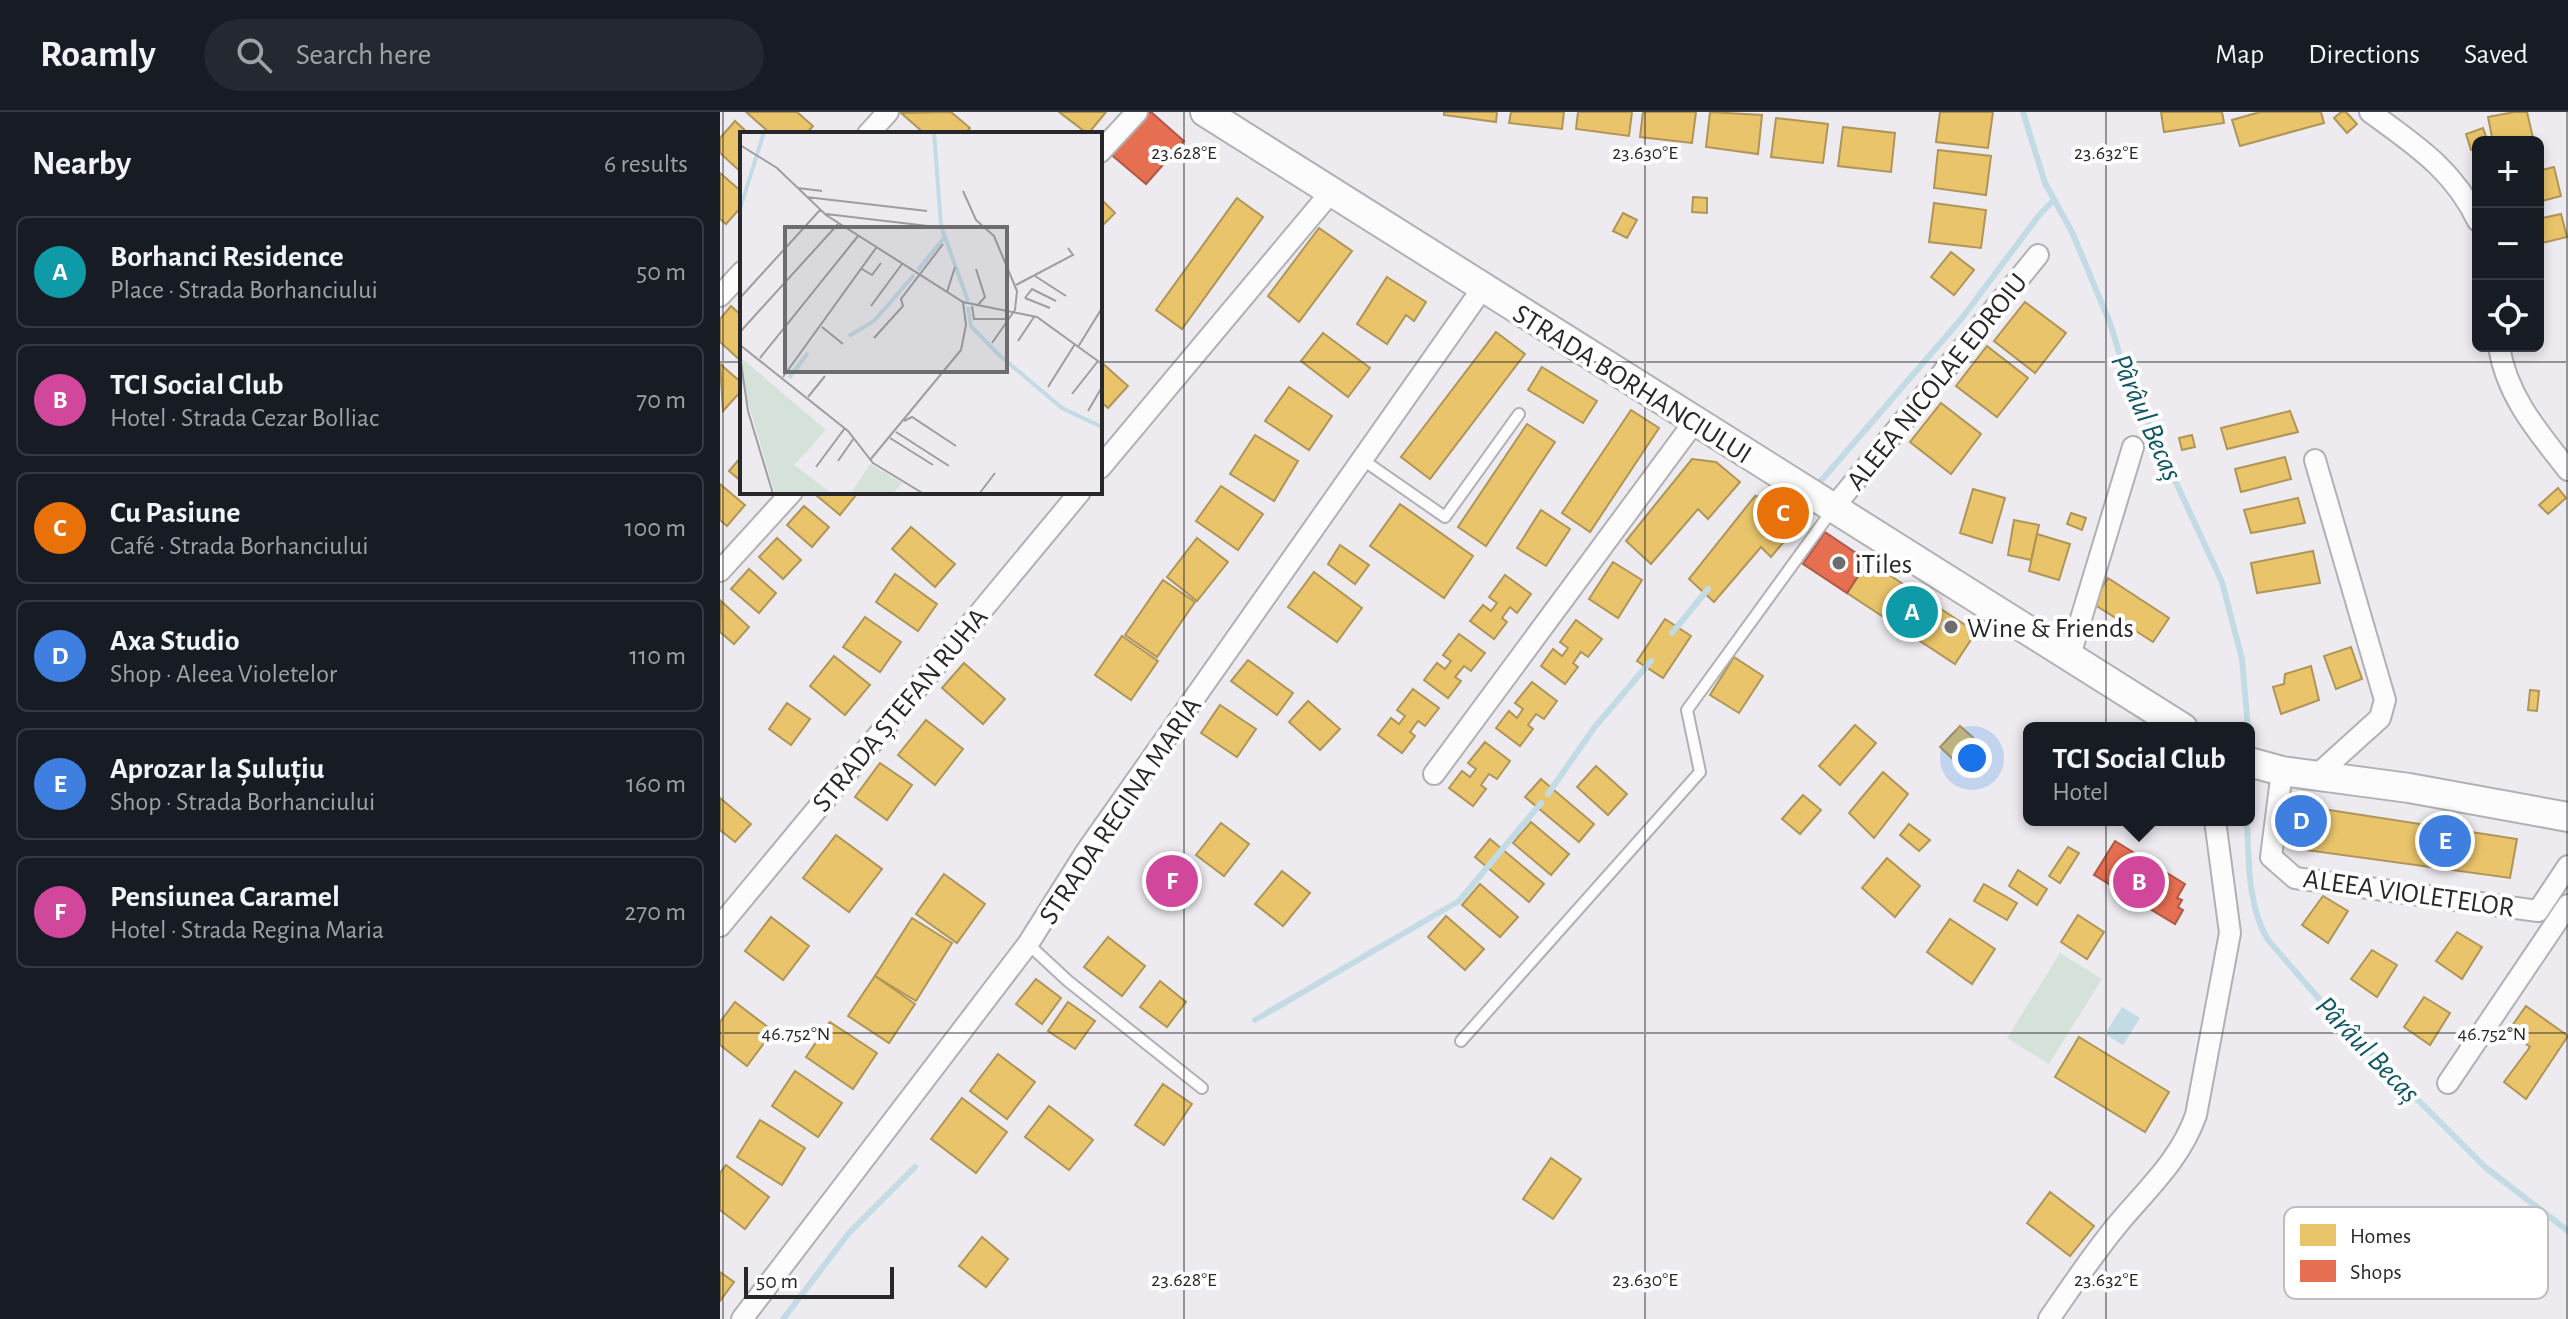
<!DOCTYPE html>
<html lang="en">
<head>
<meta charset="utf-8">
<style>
  :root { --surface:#171b24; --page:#242831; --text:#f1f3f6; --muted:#9ea1a6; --line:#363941; --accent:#8c9099 }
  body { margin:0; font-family:"Alegreya Sans",sans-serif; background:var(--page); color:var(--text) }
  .controls { position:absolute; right:24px; top:24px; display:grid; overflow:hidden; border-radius:12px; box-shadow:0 4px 12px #0003 }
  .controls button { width:72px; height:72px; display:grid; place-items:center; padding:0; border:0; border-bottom:2px solid var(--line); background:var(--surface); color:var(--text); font:40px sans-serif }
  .scale { position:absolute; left:24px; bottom:20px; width:150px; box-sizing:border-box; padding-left:8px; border:4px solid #28272a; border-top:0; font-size:22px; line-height:28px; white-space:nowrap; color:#28272a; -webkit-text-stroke:6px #fff; paint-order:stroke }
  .you { position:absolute; left:1252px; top:646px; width:28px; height:28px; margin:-20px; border:6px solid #fff; border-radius:50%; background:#1a73e8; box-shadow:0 0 0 12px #1a73e833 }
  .badge { display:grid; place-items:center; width:52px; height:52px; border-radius:50%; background:var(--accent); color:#fff; font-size:26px; font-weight:700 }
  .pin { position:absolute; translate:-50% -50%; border:4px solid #fff; box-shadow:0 2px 8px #0006 }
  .popup { position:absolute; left:1303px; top:610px; width:232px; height:104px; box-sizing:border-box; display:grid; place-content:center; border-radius:12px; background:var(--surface); filter:drop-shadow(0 2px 6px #0005); font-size:26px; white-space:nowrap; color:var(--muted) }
  .popup b { font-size:30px; color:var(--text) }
  .popup::after { content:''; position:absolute; left:50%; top:100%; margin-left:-16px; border:16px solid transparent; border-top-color:var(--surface) }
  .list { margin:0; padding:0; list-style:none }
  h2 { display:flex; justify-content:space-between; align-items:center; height:104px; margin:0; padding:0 32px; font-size:34px }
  h2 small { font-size:26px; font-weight:400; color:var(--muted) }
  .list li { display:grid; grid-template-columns:52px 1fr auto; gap:24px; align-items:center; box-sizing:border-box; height:112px; margin:0 16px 16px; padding:0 16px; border:2px solid var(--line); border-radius:12px }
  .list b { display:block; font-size:30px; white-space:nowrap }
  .list p { margin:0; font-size:26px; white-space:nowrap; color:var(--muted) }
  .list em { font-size:26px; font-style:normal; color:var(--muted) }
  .icon { flex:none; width:44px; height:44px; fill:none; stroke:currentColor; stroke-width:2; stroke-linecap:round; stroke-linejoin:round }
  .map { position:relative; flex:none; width:1848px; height:1207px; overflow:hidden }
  header { display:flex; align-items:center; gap:48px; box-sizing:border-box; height:112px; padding:0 40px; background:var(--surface); border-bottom:2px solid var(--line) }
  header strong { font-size:38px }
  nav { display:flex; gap:44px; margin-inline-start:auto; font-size:28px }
  .search { width:560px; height:72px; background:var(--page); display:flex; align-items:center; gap:20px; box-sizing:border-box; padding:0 28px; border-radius:44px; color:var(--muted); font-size:30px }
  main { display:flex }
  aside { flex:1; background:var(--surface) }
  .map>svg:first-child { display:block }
  .green { fill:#d5e2d9 }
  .water { fill:#c3dbe4 }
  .homes { fill:#e9c46a; stroke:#af9557; stroke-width:2 }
  .shops { fill:#e76f51; stroke:#ae5945; stroke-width:2 }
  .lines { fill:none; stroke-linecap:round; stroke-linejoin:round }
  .stream { stroke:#c3dbe4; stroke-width:6 }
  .service-casing { stroke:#b2b0b4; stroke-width:14 }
  .minor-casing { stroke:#b2b0b4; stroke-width:24 }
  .secondary-casing { stroke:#b2b0b4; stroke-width:32 }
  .service { stroke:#fcfcfd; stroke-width:10 }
  .minor { stroke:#fcfcfd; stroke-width:20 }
  .secondary { stroke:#fcfcfd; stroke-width:28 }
  .ticks { fill:none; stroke:#28272a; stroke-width:2; stroke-opacity:0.45 }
  .poi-dot { fill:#6d6c6f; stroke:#fff; stroke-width:3 }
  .labels { text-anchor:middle; stroke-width:8; stroke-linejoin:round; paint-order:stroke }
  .street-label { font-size:28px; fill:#28272a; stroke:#fff }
  .poi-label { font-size:28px; fill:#28272a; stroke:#fff; text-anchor:start }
  .water-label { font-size:30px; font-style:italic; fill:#115667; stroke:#fff }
  .inset-river { fill:none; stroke:#c3dbe4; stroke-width:4 }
  .inset-road { fill:none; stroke:#9e9da1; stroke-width:2 }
  .view { fill:#6d6c6f; fill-opacity:0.15; stroke:#6d6c6f; stroke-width:4 }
  .inset-edge { fill:none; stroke:#28272a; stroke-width:4 }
  .key { fill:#fff; stroke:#bebebf; stroke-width:2 }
  .key-label { font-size:22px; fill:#28272a }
  .ticks-label { font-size:20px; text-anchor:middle; fill:#28272a; stroke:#fff; stroke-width:8; stroke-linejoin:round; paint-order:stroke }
</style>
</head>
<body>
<header>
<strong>Roamly</strong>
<div class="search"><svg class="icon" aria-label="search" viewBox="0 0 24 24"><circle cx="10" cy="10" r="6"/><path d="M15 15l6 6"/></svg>Search here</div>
<nav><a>Map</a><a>Directions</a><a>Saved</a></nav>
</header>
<main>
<aside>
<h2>Nearby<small>6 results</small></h2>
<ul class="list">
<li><span class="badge" style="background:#0f9aa8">A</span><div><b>Borhanci Residence</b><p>Place · Strada Borhanciului</p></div><em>50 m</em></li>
<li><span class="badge" style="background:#d1479c">B</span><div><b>TCI Social Club</b><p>Hotel · Strada Cezar Bolliac</p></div><em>70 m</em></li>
<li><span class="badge" style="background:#e8710a">C</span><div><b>Cu Pasiune</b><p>Café · Strada Borhanciului</p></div><em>100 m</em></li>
<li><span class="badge" style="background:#3f7fe0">D</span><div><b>Axa Studio</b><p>Shop · Aleea Violetelor</p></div><em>110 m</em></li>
<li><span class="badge" style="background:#3f7fe0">E</span><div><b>Aprozar la Șuluțiu</b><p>Shop · Strada Borhanciului</p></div><em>160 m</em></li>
<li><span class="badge" style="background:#d1479c">F</span><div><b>Pensiunea Caramel</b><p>Hotel · Strada Regina Maria</p></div><em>270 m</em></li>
</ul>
</aside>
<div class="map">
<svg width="1848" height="1207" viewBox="0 0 1848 1207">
  <rect width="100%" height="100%" fill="#edebf0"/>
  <polygon class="green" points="1340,841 1382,867 1329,952 1287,926"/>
  <polygon class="water" points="1402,895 1420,906 1403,933 1385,922"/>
  <g class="homes">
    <polygon points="26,0 77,0 93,14 86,22 51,22"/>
    <polygon points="231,0 250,16 245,22 205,22 181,1"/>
    <polygon points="339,0 386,0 368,22"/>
    <polygon points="724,0 777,0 776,10 724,3"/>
    <polygon points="791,0 844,0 842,17 789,11"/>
    <polygon points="858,0 912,0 909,24 856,17"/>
    <polygon points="923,0 976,0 972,31 920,25"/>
    <polygon points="990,0 1042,3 1038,42 986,35"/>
    <polygon points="1220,0 1273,0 1268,36 1216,30"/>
    <polygon points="1441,0 1502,0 1504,11 1444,20"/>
    <polygon points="1540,0 1601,0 1604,11 1520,34 1512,8"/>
    <polygon points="1621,0 1626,0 1637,12 1627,21 1614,6"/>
    <polygon points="1794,0 1807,0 1813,26 1773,30 1768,5"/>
    <polygon points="1056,6 1108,12 1103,51 1051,45"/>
    <polygon points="15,9 29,22 22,22 22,61 0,41 0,26"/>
    <polygon points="1123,15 1175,21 1171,60 1118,54"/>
    <polygon points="1763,16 1768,30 1758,30 1758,36 1751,38 1746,22"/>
    <polygon points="1218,38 1271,44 1266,83 1214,76"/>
    <polygon points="1834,55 1841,84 1822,89 1818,59"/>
    <polygon points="0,61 22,80 22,94 6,112 0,107"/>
    <polygon points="973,85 987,86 987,101 972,100"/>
    <polygon points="380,86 395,101 380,116"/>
    <polygon points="517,86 543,105 462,217 436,198"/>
    <polygon points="1214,91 1266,98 1261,136 1209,130"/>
    <polygon points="903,101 917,108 907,126 893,119"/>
    <polygon points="1841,102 1847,125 1818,132 1818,107"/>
    <polygon points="599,116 632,139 579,210 548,184"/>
    <polygon points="1231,140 1254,158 1234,183 1211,165"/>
    <polygon points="667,165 706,190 694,209 686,203 667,232 637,212"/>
    <polygon points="1305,190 1346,221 1315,261 1274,229"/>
    <polygon points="11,194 22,204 22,250 0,230 0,207"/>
    <polygon points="776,220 805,242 710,367 681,345"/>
    <polygon points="603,221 650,256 628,285 581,249"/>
    <polygon points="1267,234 1308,266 1277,305 1236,274"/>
    <polygon points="380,249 408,274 388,296 380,289"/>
    <polygon points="0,252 22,271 22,278 3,299"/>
    <polygon points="822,255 877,289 863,311 808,278"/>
    <polygon points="569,275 612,304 589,338 545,309"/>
    <polygon points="1221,291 1261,322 1231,362 1190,330"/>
    <polygon points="911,298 939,316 870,420 842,401"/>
    <polygon points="1570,299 1578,320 1507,337 1501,316"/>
    <polygon points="807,312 835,330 766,434 738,415"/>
    <polygon points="535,323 578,349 554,389 510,362"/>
    <polygon points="1472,323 1475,335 1462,338 1459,326"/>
    <polygon points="22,344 22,370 9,359"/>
    <polygon points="1565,345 1571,367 1521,380 1515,357"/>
    <polygon points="972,347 996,350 1020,370 988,407 978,397 931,452 906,429"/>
    <polygon points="0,372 25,393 7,414 0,408"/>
    <polygon points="501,374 543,402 518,438 476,409"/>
    <polygon points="1838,376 1846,386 1828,402 1819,393"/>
    <polygon points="1253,377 1285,386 1272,431 1240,421"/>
    <polygon points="98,380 133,380 136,383 120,403 96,383"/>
    <polygon points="1035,384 1059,387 1083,407 1051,445 1041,435 994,490 969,467"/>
    <polygon points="1578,386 1585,411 1531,421 1524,398"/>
    <polygon points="680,392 753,444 724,486 650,434"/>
    <polygon points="84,394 109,415 92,435 67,413"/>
    <polygon points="821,398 850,417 826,454 797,436"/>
    <polygon points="1351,401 1366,406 1362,418 1347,412"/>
    <polygon points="1294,408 1319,413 1311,448 1288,443"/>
    <polygon points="191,415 235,452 215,475 172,437"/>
    <polygon points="1317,422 1350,432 1339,468 1309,459"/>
    <polygon points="57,426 81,448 63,467 39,445"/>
    <polygon points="477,426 508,450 477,489 447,465"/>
    <polygon points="620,433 649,453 635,472 608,452"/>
    <polygon points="1593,439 1600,471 1537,481 1531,451"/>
    <polygon points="1148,449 1256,520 1235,552 1127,481"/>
    <polygon points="893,450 922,468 898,506 869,487"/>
    <polygon points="29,457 56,481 39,501 11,477"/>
    <polygon points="594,460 642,496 617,530 568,495"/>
    <polygon points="175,462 217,492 198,519 156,490"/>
    <polygon points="785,463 811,482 797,501 790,495 782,506 787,510 774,527 750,509 763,493 771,499 777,491 769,485"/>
    <polygon points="1388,466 1449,506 1433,530 1372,491"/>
    <polygon points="443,468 475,490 437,545 405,523"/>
    <polygon points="1,489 29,515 14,532 0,520"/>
    <polygon points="145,505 181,530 160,560 123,535"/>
    <polygon points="945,507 971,524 943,566 917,549"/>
    <polygon points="856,508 882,527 868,545 861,540 853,551 858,555 845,572 821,554 833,537 842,544 848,536 840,530"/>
    <polygon points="739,522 765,541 751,559 744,554 735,565 741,569 728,586 704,568 717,551 725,557 731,549 723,543"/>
    <polygon points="402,524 438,549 411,588 375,563"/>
    <polygon points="1631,535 1642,567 1616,577 1604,544"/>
    <polygon points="114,544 150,573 125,603 90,574"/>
    <polygon points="1014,545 1043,564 1019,601 990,583"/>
    <polygon points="528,548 573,581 557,603 511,569"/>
    <polygon points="244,551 285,587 263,612 222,576"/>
    <polygon points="1591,554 1599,588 1561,602 1553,575 1564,572 1565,562"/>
    <polygon points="812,570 837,589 824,607 816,602 808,613 813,617 800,634 776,616 789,599 797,606 803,597 795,591"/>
    <polygon points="693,577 719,596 705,614 698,609 690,620 695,624 682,641 658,623 671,606 679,612 685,604 677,598"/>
    <polygon points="1810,578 1819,579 1817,599 1808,598"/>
    <polygon points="588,589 620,617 600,638 569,610"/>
    <polygon points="67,591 90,607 71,633 49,617"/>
    <polygon points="500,593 536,617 517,645 481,621"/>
    <polygon points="206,608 243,637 215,673 178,643"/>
    <polygon points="1135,613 1156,631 1120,673 1099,654"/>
    <polygon points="1240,614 1257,629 1237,651 1220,635"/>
    <polygon points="765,630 790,649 777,667 769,662 761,673 766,677 753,694 729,676 742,659 750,665 756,657 748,651"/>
    <polygon points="160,651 192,673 167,708 135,685"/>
    <polygon points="876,654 907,682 888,703 857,675"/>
    <polygon points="1163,660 1188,682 1154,726 1129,701"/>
    <polygon points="821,667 874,712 859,730 805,685"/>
    <polygon points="1083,683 1101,698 1080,722 1062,707"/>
    <polygon points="0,686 31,712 15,730 0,718"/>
    <polygon points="1577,693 1797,727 1790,766 1571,736"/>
    <polygon points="811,710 849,742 831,763 793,731"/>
    <polygon points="501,711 529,732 504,764 476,743"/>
    <polygon points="1189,712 1210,728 1199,739 1180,723"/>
    <polygon points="116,723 162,757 129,800 83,766"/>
    <polygon points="770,727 824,772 809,790 755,745"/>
    <polygon points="1348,735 1359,741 1340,771 1329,764"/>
    <polygon points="1167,746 1200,774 1175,805 1142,776"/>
    <polygon points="1298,758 1327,777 1317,793 1289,774"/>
    <polygon points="562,759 590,781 563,814 535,792"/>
    <polygon points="224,762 265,792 237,831 196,802"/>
    <polygon points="760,772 798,805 780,825 742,793"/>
    <polygon points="1264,772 1297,791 1287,808 1254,789"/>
    <polygon points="1603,784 1628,799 1608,831 1582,813"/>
    <polygon points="1358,803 1384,820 1367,847 1341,830"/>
    <polygon points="726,804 764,837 745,858 708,825"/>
    <polygon points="51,805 89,834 63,868 25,839"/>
    <polygon points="192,806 232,831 196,889 155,864"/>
    <polygon points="1230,807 1275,837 1252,872 1207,840"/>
    <polygon points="1737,820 1762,835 1742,867 1716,849"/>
    <polygon points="388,825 425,854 402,884 364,855"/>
    <polygon points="1652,838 1677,853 1657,885 1631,867"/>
    <polygon points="155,864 195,892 169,931 128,904"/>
    <polygon points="316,867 341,886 322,912 296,892"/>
    <polygon points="440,869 466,890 447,915 420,895"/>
    <polygon points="1704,885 1730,901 1710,933 1684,915"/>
    <polygon points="15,890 53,919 27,954 0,933 0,910"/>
    <polygon points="348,890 375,909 355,937 328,919"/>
    <polygon points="1806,894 1848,924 1806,987 1784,970 1810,935 1789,918"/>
    <polygon points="110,910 157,941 133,977 86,945"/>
    <polygon points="1359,925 1449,980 1425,1020 1335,965"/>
    <polygon points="278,942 315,970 287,1007 250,979"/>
    <polygon points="75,959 122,991 98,1025 52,994"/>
    <polygon points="443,972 472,992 444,1033 415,1013"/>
    <polygon points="242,986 287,1020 256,1061 211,1027"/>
    <polygon points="329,994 373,1028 349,1058 305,1025"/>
    <polygon points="40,1008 85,1036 62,1073 17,1045"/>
    <polygon points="831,1046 861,1067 833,1107 803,1087"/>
    <polygon points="6,1053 49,1085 25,1117 0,1098 0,1061"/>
    <polygon points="1330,1080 1374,1114 1350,1144 1307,1111"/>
    <polygon points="262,1125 288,1147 266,1175 239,1154"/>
    <polygon points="0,1160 14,1170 0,1189"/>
  </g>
  <g class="shops">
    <polygon points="422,0 431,0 464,29 426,72 388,40"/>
    <polygon points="1105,420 1148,449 1127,481 1083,452"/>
    <polygon points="1395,729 1465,772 1457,786 1462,788 1458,795 1463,798 1455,812 1374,763"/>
  </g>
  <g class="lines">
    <g class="stream">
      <polyline points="1303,0 1325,71 1352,120 1390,211 1405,260 1502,470 1522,547 1528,616"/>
      <polyline points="1100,370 1242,206 1320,102 1334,88"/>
      <polyline points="952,521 988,477"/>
      <polyline points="828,682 874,616 931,549"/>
      <path d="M1527 708C1529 749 1527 792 1548 828L1614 904 1765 1055 1848 1119"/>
      <polyline points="535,908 739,789 821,691"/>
      <polyline points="63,1207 129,1121 195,1055"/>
    </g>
    <defs>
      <g id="service">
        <polyline points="643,348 725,405 799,302"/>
        <polyline points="308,832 348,869 482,976"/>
        <polyline points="741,929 980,660 967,598 1113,397"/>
      </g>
      <g id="minor">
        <path d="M1650 0C1695 33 1733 57 1758 109"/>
        <polyline points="148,22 168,0"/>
        <polyline points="380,40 417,0"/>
        <polyline points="0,184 22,160"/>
        <path d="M1779 234C1786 283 1818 320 1848 358"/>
        <polyline points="1595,348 1665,588 1660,606 1597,663"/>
        <polyline points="380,356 611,80"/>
        <polyline points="1114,395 1318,143"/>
        <polyline points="0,459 72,380"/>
        <polyline points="1350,543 1413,335"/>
        <polyline points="1562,659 1551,745 1575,766 1818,799 1848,754"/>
        <polyline points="714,662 975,309"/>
        <polyline points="0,814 360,380"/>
        <polyline points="1728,971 1848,793"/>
        <polyline points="22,1207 308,832 366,740 762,177"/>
        <path d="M1329 1207C1351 1175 1373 1142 1398 1112 1428 1076 1460 1048 1476 1003L1510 821 1495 708"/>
      </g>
      <g id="secondary">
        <polyline points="485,0 1463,616"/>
        <polyline points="1529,650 1562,659 1689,676 1848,705"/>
      </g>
    </defs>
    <use href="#service" class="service-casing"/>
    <use href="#minor" class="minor-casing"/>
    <use href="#secondary" class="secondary-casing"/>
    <use href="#service" class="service"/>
    <use href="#minor" class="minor"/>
    <use href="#secondary" class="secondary"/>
  </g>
  <path class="ticks" d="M3 0V1207M464 0V1207M925 0V1207M1386 0V1207M1847 0V1207M0 250H22M380 250H1848M0 921H1848"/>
  <g class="poi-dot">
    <circle cx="1119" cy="451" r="8"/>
    <circle cx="1231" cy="515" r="8"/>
  </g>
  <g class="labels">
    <g class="street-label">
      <text transform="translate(1216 269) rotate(-51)" y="10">ALEEA NICOLAE EDROIU</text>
      <text transform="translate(913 271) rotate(32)" y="10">STRADA BORHANCIULUI</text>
      <text transform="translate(179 597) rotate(-50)" y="10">STRADA ȘTEFAN RUHA</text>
      <text transform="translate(399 698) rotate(-56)" y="10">STRADA REGINA MARIA</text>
      <text transform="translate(1689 780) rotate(8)" y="10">ALEEA VIOLETELOR</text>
    </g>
    <g class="poi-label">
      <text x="1135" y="461">iTiles</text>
      <text x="1247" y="525">Wine &amp; Friends</text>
    </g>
    <g class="water-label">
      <text transform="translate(1427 305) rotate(66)" y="10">Pârâul Becaș</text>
      <text transform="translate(1648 937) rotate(46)" y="10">Pârâul Becaș</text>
    </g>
  </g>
  <g transform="translate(20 20)">
    <rect width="362" height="362" fill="#edebf0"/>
    <path d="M0 225 86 298 54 333 93 362H35L0 243ZM130 332 162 351 153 362H110Z" fill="#d5e2d9"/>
    <path class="inset-river" d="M194 0 201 94 228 169M0 77 24 0M178 138 204 106M228 175 231 194 257 221 322 276 362 295M109 204 134 189 174 143M49 246 68 221"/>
    <path class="inset-road" d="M0 13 37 36 86 83 223 170 297 185 362 232M58 56 82 59M223 59 236 88 254 104 277 159 275 178 252 211M66 65 187 79M86 82 188 94M122 137 132 143 141 131M236 137 245 165 237 174M295 144 326 164M276 153 333 123 328 116M207 160 215 135M0 166 80 78M285 166 292 157 316 169M285 166 310 176M131 174 162 132M232 174 234 187H265M82 195 103 212M0 200 98 92M134 206 163 174 161 167 203 112M278 209 294 185M0 213 108 299 133 331 184 362M338 215 362 176M0 224 8 279 33 362M20 226 118 104M43 245 136 116M308 255 335 212M332 262 358 229M68 265 85 244M348 279 362 255M164 289 172 285 216 314M156 300 209 334M150 306 193 333M130 328 221 218 226 193 223 170M98 329 114 306M76 335 105 296M239 362 255 341"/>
    <path class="view" d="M45 95H267V240H45Z"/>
    <rect width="362" height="362" class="inset-edge"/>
  </g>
  <rect x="1564" y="1095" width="264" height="92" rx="12" class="key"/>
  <rect x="1580" y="1112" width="36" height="22" fill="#e9c46a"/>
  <rect x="1580" y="1148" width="36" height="22" fill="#e76f51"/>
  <g class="key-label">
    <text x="1630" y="1131">Homes</text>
    <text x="1630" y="1167">Shops</text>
  </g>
  <g class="ticks-label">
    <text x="464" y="47">23.628°E</text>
    <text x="925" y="47">23.630°E</text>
    <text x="1386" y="47">23.632°E</text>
    <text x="76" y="928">46.752°N</text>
    <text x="1772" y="928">46.752°N</text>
    <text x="464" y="1174">23.628°E</text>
    <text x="925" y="1174">23.630°E</text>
    <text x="1386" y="1174">23.632°E</text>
  </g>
</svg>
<div class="controls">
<button>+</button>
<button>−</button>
<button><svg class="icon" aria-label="locate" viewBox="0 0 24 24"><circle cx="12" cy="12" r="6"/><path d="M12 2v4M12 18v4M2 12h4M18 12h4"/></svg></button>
</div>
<div class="scale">50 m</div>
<div class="you"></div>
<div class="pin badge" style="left:1192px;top:500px;background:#0f9aa8">A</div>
<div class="pin badge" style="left:1419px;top:770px;background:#d1479c">B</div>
<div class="popup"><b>TCI Social Club</b>Hotel</div>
<div class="pin badge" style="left:1063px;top:401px;background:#e8710a">C</div>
<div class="pin badge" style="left:1581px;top:709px;background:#3f7fe0">D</div>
<div class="pin badge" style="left:1725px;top:729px;background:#3f7fe0">E</div>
<div class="pin badge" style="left:452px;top:769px;background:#d1479c">F</div>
</div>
</main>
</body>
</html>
